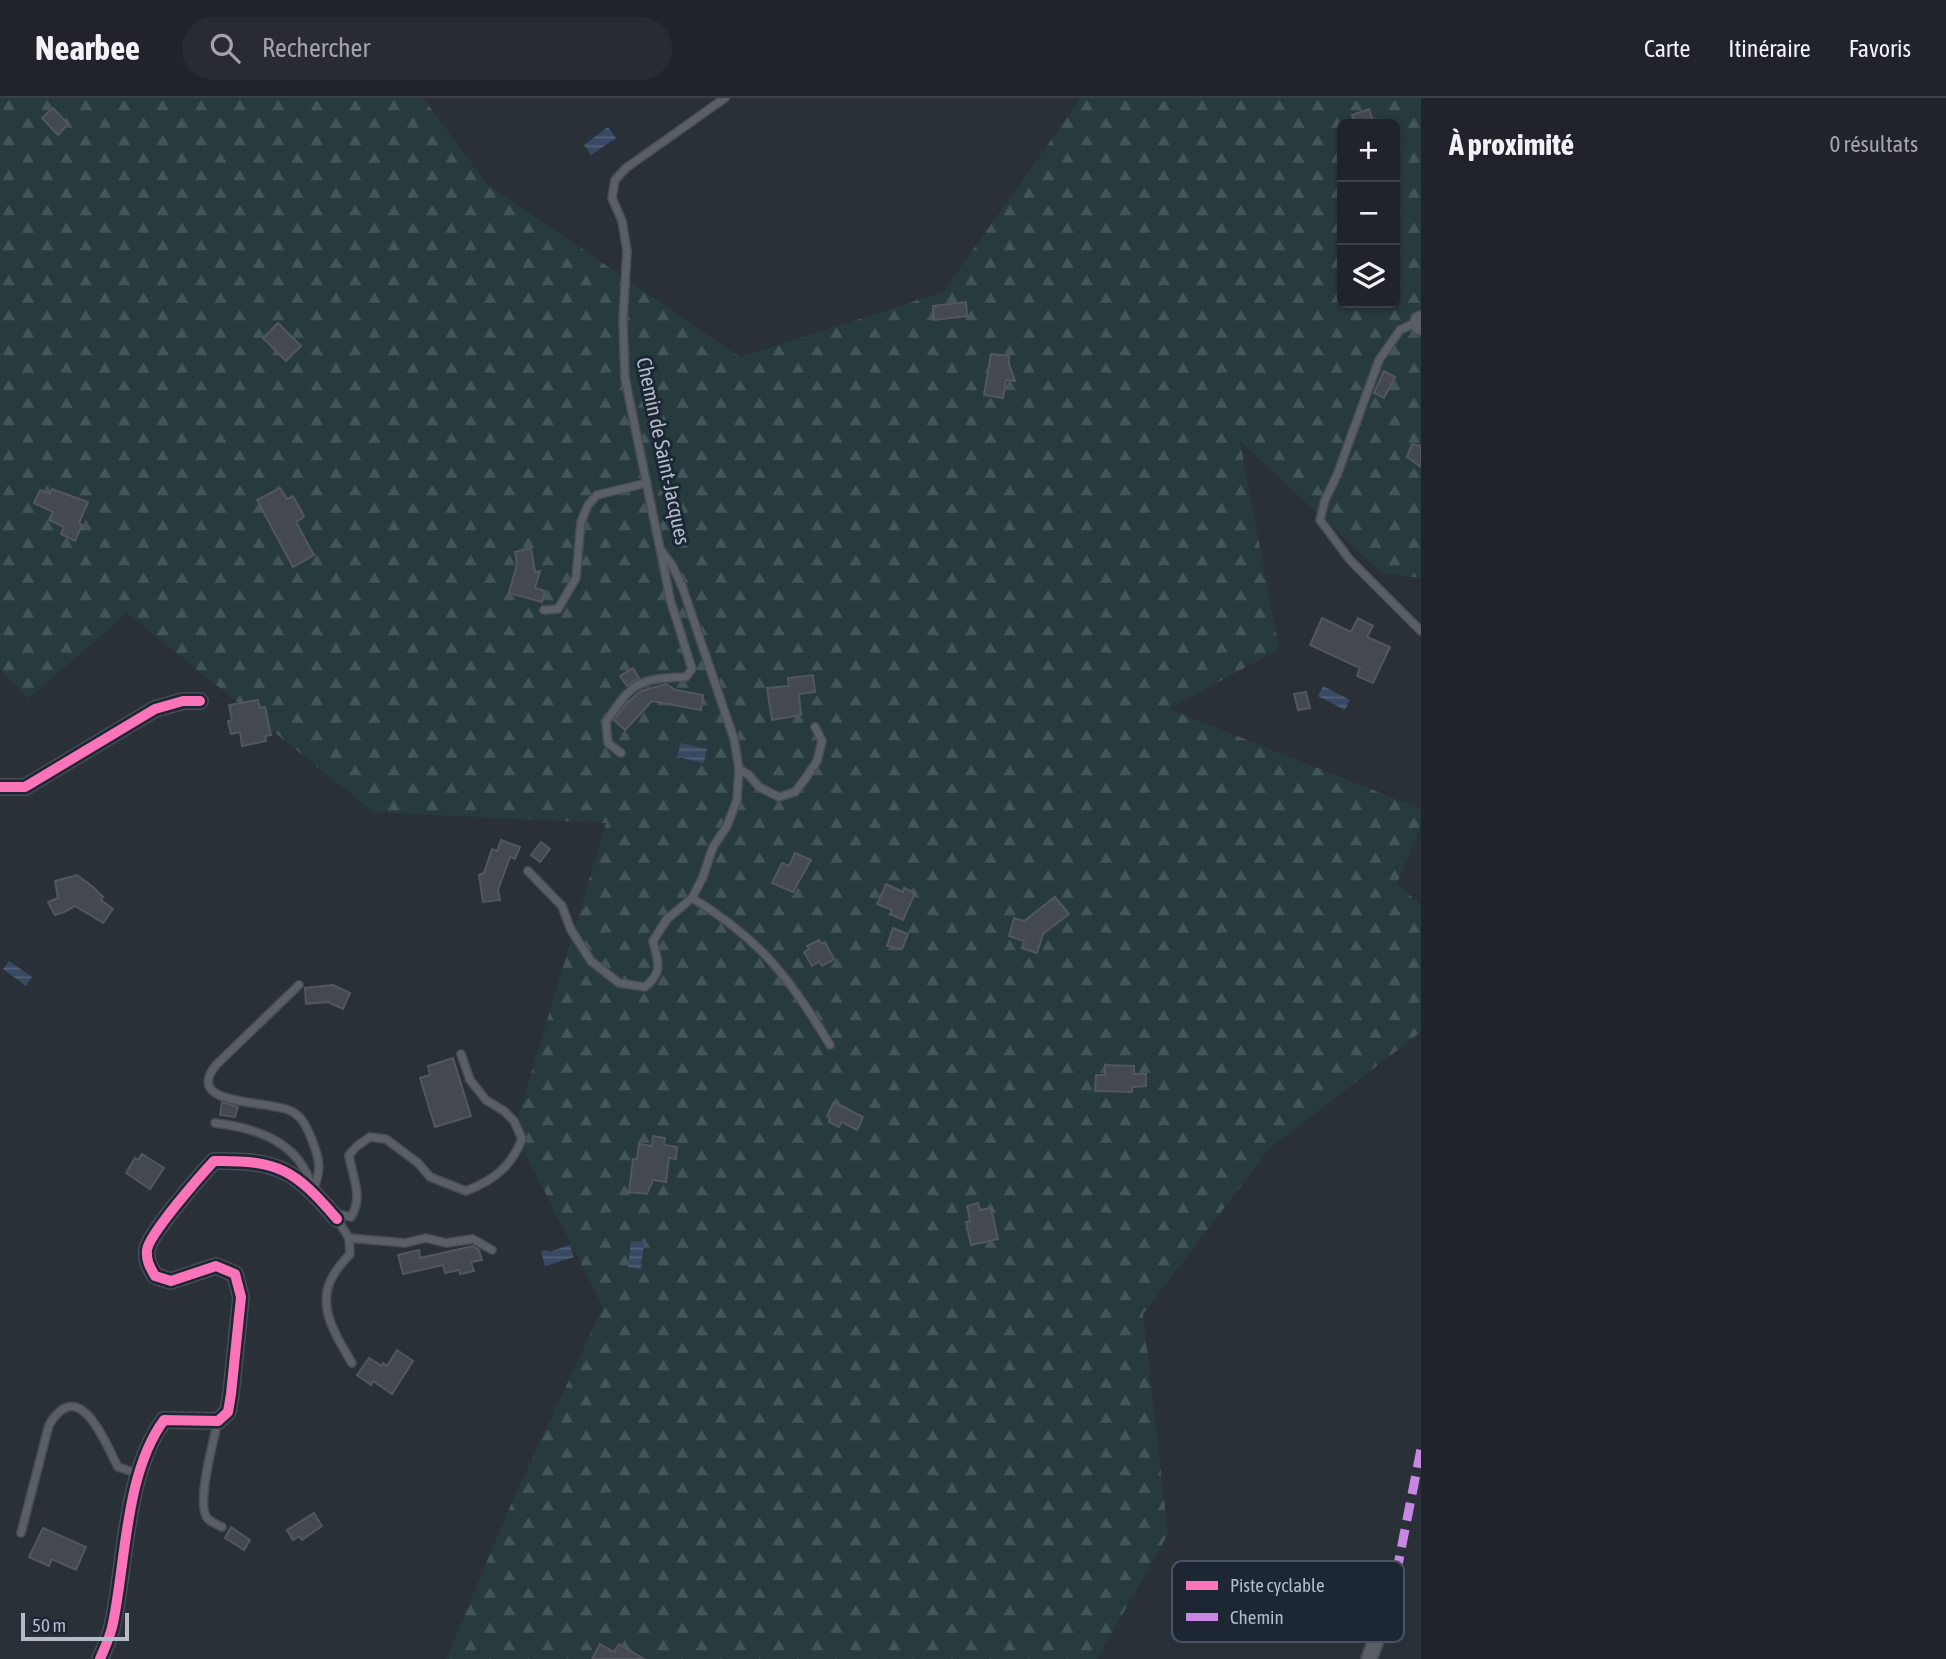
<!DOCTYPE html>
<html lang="fr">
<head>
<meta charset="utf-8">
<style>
  :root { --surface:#20242a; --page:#282c32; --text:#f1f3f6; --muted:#a2a4a8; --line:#3d4147 }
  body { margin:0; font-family:"Asap Condensed",sans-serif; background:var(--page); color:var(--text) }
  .controls { position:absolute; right:21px; top:21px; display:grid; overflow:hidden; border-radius:10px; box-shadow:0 2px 5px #0004 }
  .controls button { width:63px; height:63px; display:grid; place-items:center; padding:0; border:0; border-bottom:2px solid var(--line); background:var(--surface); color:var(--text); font:35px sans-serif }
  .scale { position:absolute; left:21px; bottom:18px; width:108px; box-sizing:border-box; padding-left:7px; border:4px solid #b4bcc9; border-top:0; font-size:19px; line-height:24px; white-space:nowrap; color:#b4bcc9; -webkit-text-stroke:5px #1d2633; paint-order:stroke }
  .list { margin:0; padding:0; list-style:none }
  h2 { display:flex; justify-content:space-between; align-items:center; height:91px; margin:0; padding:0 28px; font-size:30px }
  h2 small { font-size:23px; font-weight:400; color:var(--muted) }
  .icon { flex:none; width:38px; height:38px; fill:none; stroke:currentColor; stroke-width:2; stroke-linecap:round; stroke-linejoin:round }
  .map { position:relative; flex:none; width:1421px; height:1561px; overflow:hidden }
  header { display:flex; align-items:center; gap:42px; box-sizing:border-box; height:98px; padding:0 35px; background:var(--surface); border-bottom:2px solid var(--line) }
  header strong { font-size:33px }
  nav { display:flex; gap:38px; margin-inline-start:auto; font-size:24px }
  .search { width:490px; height:63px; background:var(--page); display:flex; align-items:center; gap:18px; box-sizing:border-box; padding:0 24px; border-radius:38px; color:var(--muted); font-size:26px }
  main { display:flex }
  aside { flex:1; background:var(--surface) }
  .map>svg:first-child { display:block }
  .forest { fill:url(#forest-firs); fill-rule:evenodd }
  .water { fill:url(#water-rules) }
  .building { fill:#444950; stroke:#52575f; stroke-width:2 }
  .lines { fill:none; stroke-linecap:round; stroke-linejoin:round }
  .lane-casing { stroke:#484c53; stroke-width:10 }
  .street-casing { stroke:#484c53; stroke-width:18 }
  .secondary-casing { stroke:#484c53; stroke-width:24 }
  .lane { stroke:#5a5e66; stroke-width:7 }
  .street { stroke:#5a5e66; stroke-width:14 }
  .secondary { stroke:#595d64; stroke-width:21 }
  .quiet { stroke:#c787e3; stroke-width:9; stroke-dasharray:18 9; stroke-linecap:butt }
  .cycleway-casing { stroke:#1d2633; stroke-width:15 }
  .cycleway { stroke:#fb73b8; stroke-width:10 }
  .labels { text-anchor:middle; stroke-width:6; stroke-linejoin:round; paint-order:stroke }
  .street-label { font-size:21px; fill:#b4bcc9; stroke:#1d2633 }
  .key { fill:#1d2633; stroke:#4a5360; stroke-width:2 }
  .key-label { font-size:19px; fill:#b4bcc9 }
</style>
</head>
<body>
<header>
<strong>Nearbee</strong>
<div class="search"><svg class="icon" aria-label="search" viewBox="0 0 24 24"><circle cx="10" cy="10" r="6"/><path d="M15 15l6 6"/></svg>Rechercher</div>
<nav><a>Carte</a><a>Itinéraire</a><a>Favoris</a></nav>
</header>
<main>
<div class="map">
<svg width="1421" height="1561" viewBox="0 0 1421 1561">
  <defs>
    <pattern id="forest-firs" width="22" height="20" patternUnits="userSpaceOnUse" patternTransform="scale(1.75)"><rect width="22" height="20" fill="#273a3e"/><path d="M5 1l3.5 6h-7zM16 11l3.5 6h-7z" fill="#445559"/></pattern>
    <pattern id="water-rules" width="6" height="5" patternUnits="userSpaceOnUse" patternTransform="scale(1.75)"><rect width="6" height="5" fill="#384963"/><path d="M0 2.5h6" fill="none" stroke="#526178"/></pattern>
  </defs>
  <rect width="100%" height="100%" fill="#2a3038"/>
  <path class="forest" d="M0 0H423L487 86 740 259 943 194 1081 0H1421V480L1382 475 1240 343 1279 551 1169 611 1421 711V727L1397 786 1421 807V934L1270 1050 1143 1216 1168 1436 1097 1561H446L512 1404 603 1209 514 1033 606 725 373 714 127 515 28 601 0 571ZM1342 26H1395V205H1342Z"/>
  <g class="water">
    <polygon points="608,29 616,40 591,57 584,47"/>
    <polygon points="1323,588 1350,602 1345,612 1318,598"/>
    <polygon points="680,645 707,651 704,665 678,659"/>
    <polygon points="9,863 32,879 26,888 3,871"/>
    <polygon points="631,1143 644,1144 641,1171 628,1169"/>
    <polygon points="570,1147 574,1159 545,1168 541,1153 547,1152 548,1154"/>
  </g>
  <g class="building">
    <polygon points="53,10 68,26 58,37 42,20"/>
    <polygon points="1369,11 1374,26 1356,26 1352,17"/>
    <polygon points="966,204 967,218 934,222 933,208"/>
    <polygon points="278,225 301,248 286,263 263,240"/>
    <polygon points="991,256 1009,258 1009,266 1015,283 1006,282 1003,300 984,297"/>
    <polygon points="1384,273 1395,279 1384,300 1374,295"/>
    <polygon points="1412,346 1421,348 1421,369 1407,359"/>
    <polygon points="280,390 287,401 293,398 304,419 296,424 314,457 293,469 257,402"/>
    <polygon points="52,391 88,404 79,425 82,427 75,443 61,436 64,429 49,422 53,414 34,405 40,392 50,396"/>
    <polygon points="531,450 535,474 540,473 535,490 545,493 542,504 509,495 517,466 515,454"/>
    <polygon points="1322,520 1351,534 1358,520 1373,528 1367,539 1390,549 1373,585 1357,578 1360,570 1310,547"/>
    <polygon points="633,570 639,580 627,588 620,578"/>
    <polygon points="813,577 815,594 799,596 801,617 772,622 767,590 789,588 788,580"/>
    <polygon points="666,586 676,592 703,597 701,612 652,603 625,632 614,622 627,605 641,593"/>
    <polygon points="1306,594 1310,610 1298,612 1294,596"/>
    <polygon points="258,602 260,610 265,609 271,637 265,638 266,643 242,648 240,634 231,636 228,623 232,622 229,607"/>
    <polygon points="501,742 520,749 515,761 510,759 498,792 500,802 483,804 479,777 484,775 492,751 497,753"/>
    <polygon points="541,744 550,751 540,764 531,757"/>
    <polygon points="795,755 811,762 793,794 772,785 782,765 789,768"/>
    <polygon points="77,777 93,789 103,799 101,802 113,811 103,825 75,808 64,814 55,817 48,804 58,800 55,783"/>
    <polygon points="886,786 903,794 904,790 915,795 903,822 890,816 892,812 877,806"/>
    <polygon points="1055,799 1069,816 1043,836 1037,855 1022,850 1024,843 1009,838 1014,820 1024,823"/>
    <polygon points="893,830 908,836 902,851 887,848"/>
    <polygon points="819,842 821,846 825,844 834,861 822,868 819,864 812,868 804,854 809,851 807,848"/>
    <polygon points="333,887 350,895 343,911 328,904 306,906 305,890"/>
    <polygon points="453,960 471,1018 435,1029 420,980 430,977 428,968"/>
    <polygon points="1105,967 1134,968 1134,976 1146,976 1146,988 1132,989 1132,994 1095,993 1096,977 1105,977"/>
    <polygon points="222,1004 238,1009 235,1019 220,1017"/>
    <polygon points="834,1004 863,1019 857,1032 842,1024 839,1029 829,1024 830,1021 827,1018"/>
    <polygon points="653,1038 665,1040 664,1047 677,1049 676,1061 669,1060 666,1084 653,1082 647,1096 629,1094 633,1061 637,1061 639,1046 652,1048"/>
    <polygon points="142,1056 164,1070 150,1091 126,1075 135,1060 138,1062"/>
    <polygon points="978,1105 980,1112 991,1110 998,1141 971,1147 966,1124 970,1123 967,1108"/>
    <polygon points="473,1148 479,1152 482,1162 471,1164 474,1173 460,1176 459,1172 445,1175 443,1167 403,1176 398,1157 419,1152 420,1160"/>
    <polygon points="397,1252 413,1263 392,1296 373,1283 371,1287 357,1277 369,1260 382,1268 383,1265 387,1268"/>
    <polygon points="314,1415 322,1428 302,1442 299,1438 293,1442 287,1432"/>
    <polygon points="231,1429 250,1442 244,1452 225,1440"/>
    <polygon points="43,1430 86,1449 76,1472 52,1461 49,1468 29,1459"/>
    <polygon points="600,1546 614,1554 619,1546 644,1561 592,1561"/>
  </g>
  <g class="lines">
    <defs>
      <g id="lane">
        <polyline points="1417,224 1400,232 1379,262 1337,377 1325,402 1320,422 1350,462 1421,533"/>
        <polyline points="544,512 558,511 576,480 581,424 588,407 597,397 647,385"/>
        <path d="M621 655 608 645 606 624C632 585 638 580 686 579L692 571 670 501 661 455"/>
        <polyline points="739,671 749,677 759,689 779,699 795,694 805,681 817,663 822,643 815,629"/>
        <path d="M528 773 562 808 571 832 591 863 619 885 645 889C664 873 658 865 653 843L667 821 692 800 702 781 713 749 727 728 737 702 739 671 734 641 682 488 672 467 660 451 625 280 623 222 627 153 622 123 612 100 615 82 626 70 725 0"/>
        <path d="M692 800C760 841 790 880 830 947"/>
        <path d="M299 887 217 966C180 1009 271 1002 291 1013 303 1019 307 1030 312 1042 321 1065 321 1071 313 1094"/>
        <path d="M215 1025C257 1030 300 1044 312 1090"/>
        <path d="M335 1115 351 1119C364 1099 352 1078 349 1057L357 1048 370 1039 386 1041 418 1065 430 1079 466 1093C494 1082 511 1069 522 1041L514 1023 504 1013 486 1002 470 982 461 956"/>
        <polyline points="337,1121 349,1140 405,1145 426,1140 446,1145 473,1141 492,1152"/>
        <path d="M349 1140 350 1156C344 1163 337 1170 333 1178 315 1207 337 1240 352 1265"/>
        <path d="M218 1323C214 1341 195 1408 208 1421 211 1424 218 1427 222 1429"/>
        <path d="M21 1435 49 1327C79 1276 105 1344 118 1369L139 1376"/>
      </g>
      <g id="street">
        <polyline points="0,689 25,689 155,611 183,603 200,603"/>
        <path d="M100 1561C105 1549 111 1537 113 1525 126 1463 125 1375 164 1322L218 1323 228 1314 231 1296 241 1199 235 1176 216 1168 171 1183 155 1178C150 1169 146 1163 147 1152 149 1136 201 1077 214 1063 279 1062 295 1072 337 1121"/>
        <polyline points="1369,1561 1391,1502"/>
      </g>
      <polyline id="secondary" points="1421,224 1421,226"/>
    </defs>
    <use href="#lane" class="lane-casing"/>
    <use href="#street" class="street-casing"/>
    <use href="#secondary" class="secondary-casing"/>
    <use href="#lane" class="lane"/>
    <use href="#street" class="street"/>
    <use href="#secondary" class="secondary"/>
    <polyline class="quiet" points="1391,1502 1421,1351"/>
    <defs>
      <g id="cycleway">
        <polyline points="0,689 25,689 155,611 183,603 200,603"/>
        <path d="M100 1561C105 1549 111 1537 113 1525 126 1463 125 1375 164 1322L218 1323 228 1314 231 1296 241 1199 235 1176 216 1168 171 1183 155 1178C150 1169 146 1163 147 1152 149 1136 201 1077 214 1063 279 1062 295 1072 337 1121"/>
      </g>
    </defs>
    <use href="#cycleway" class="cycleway-casing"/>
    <use href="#cycleway" class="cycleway"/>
  </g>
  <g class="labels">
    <g class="street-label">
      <text transform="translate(663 353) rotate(78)" y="7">Chemin de Saint-Jacques</text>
    </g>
  </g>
  <rect x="1172" y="1463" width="232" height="81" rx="10" class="key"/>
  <rect x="1186" y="1483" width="32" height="9" fill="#fb73b8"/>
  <rect x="1186" y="1515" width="32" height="8" fill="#c787e3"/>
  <g class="key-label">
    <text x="1230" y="1494">Piste cyclable</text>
    <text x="1230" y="1526">Chemin</text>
  </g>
</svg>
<div class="controls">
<button>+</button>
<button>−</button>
<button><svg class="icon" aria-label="layers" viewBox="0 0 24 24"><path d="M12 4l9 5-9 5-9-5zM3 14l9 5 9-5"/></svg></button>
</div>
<div class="scale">50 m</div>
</div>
<aside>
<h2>À proximité<small>0 résultats</small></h2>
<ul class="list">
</ul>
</aside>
</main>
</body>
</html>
